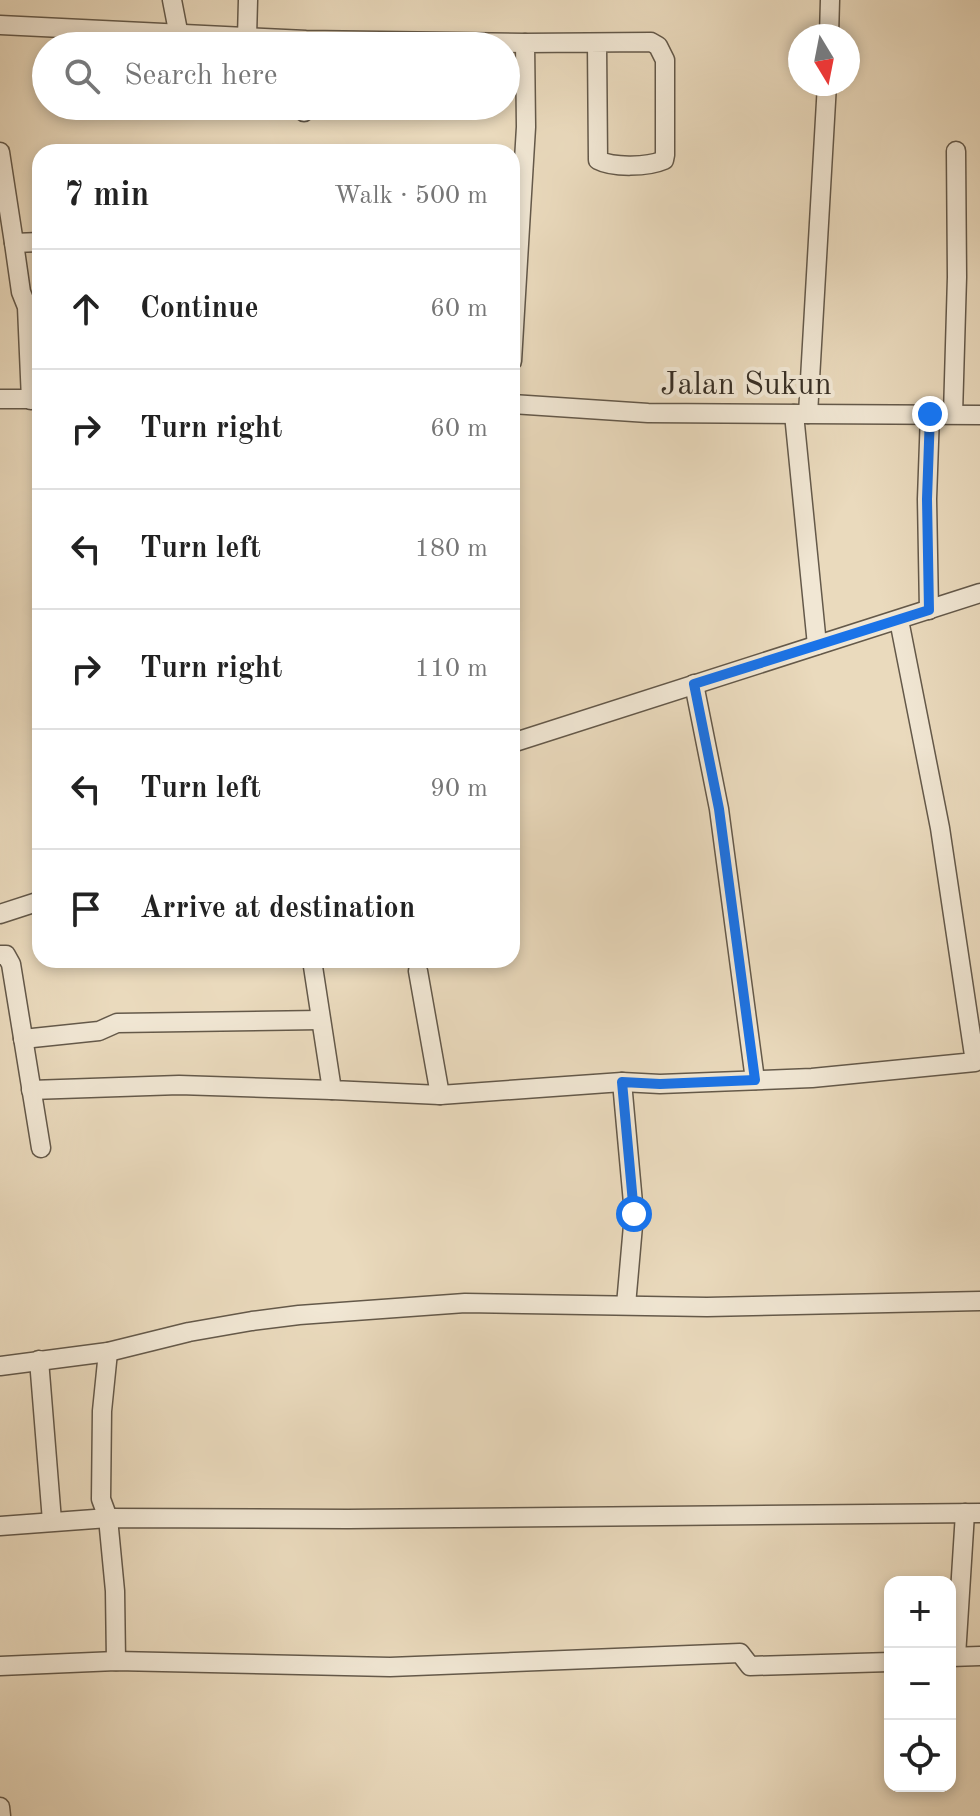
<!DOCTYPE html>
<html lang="en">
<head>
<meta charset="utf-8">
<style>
  :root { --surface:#fff; --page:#f2f2f2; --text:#222; --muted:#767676; --line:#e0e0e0 }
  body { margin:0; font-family:"Old Standard TT",serif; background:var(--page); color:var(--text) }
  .controls { position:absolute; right:24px; bottom:24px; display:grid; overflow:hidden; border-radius:16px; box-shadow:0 4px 12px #0003 }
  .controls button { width:72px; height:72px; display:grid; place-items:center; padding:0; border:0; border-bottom:2px solid var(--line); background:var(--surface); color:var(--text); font:40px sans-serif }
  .compass { position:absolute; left:788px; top:24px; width:72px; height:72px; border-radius:50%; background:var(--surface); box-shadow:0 4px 12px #0003; rotate:170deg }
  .stop { position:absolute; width:24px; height:24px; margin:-18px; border:6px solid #1a73e8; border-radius:50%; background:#fff }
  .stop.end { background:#1a73e8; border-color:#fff; box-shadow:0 2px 8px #0008 }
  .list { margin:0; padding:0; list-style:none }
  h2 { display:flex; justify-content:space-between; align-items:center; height:104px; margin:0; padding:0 32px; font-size:34px }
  h2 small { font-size:26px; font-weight:400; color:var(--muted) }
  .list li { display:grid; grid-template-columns:52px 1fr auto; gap:24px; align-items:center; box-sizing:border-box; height:120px; padding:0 32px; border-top:2px solid var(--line) }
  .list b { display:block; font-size:30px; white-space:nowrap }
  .list em { font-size:26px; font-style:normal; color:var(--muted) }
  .icon { flex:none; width:44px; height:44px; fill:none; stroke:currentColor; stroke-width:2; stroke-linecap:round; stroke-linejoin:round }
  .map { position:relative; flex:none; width:980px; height:1816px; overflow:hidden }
  .search { position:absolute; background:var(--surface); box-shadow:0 4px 12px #0003; left:32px; top:32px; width:488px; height:88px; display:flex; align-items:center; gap:20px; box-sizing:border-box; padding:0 28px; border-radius:44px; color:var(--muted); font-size:30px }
  .panel { position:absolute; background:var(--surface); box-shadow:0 4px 12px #0003; left:32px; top:144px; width:488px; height:824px; border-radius:24px }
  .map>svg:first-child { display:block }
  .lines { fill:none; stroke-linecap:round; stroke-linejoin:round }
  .minor-casing { stroke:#64594a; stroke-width:21 }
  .minor { stroke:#f1e7d4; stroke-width:18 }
  .route { stroke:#1a73e8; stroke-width:10 }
  .labels { text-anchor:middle; stroke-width:8; stroke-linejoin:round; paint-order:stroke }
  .street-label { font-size:32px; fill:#372e24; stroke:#f1e7d4 }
</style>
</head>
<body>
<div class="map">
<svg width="980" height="1816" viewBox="0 0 980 1816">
  <rect width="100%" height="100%" fill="#eadabd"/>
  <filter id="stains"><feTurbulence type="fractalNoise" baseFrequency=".0025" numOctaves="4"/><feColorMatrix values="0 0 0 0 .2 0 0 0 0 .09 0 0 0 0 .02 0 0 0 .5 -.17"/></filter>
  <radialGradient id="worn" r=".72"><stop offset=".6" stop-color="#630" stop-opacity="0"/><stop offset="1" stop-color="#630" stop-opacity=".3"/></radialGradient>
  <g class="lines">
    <defs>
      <g id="minor">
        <polyline points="172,0 179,36"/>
        <polyline points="0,25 306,40 525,43"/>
        <polyline points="829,36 830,0"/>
        <polyline points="247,37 248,0"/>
        <polyline points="304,112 304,106"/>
        <polyline points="0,152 14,243 40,242"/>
        <polyline points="14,243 21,292 27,307 31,400"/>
        <path d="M512 361 526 127 525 43 651 42 658 46 665 60V155L664 160C648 167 613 168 598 160L597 44"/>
        <polyline points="0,399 40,399"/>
        <polyline points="512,404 648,413 980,415"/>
        <polyline points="794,414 817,645"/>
        <polyline points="808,414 827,84"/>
        <polyline points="953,414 957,277 956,151"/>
        <polyline points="929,610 927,499 930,414"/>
        <polyline points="694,684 719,809 755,1080"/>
        <polyline points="512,743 980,593"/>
        <polyline points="0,914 40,901"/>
        <polyline points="0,955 6,955 11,964 41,1148"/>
        <polyline points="312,960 332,1090 440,1095 622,1082 660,1084 812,1078 975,1062 940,828 899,620"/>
        <polyline points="418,971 440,1095"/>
        <polyline points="23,1039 99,1031 117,1023 320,1020"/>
        <polyline points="622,1082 634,1214 626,1305"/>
        <polyline points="31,1090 179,1085 332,1090"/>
        <polyline points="108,1352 102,1411 101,1499 108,1518 115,1591 116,1661"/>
        <polyline points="39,1360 52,1521"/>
        <polyline points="0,1366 108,1352 189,1332 252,1321 299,1315 465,1303 707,1307 980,1301"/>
        <polyline points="0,1526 108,1518 348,1519 980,1513"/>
        <polyline points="956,1656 965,1513"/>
        <polyline points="950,1657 980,1656"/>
        <polyline points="0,1666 116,1661 390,1667 740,1653 750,1666 890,1662"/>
        <polyline points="0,1807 1,1816"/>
      </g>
    </defs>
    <use href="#minor" class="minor-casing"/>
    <use href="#minor" class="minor"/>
  </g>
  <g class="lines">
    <polyline class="route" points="634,1214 622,1082 660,1084 755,1080 719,809 694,684 929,610 927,499 930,414"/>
  </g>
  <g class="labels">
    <g class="street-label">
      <text x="746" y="394">Jalan Sukun</text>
    </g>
  </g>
  <rect width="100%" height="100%" filter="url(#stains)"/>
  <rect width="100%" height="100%" fill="url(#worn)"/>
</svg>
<div class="controls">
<button>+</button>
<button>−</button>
<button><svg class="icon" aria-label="locate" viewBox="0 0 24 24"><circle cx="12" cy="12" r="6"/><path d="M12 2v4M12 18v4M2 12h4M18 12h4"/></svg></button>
</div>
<svg class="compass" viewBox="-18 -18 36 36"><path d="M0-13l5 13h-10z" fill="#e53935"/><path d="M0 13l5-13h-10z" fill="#767676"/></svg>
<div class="stop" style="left:634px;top:1214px"></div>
<div class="stop end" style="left:930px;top:414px"></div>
<div class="search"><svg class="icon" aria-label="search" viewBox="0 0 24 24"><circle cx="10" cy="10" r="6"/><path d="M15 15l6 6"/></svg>Search here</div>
<section class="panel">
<h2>7 min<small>Walk · 500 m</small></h2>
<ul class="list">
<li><svg class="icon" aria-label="ahead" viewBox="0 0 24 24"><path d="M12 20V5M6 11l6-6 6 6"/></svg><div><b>Continue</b></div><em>60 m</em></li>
<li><svg class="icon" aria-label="right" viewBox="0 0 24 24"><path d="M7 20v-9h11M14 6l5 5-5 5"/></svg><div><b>Turn right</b></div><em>60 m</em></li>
<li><svg class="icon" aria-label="left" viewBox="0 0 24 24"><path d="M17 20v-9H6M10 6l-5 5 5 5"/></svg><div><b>Turn left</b></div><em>180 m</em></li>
<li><svg class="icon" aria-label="right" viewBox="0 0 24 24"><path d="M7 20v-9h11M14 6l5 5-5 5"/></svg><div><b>Turn right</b></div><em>110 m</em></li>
<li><svg class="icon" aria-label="left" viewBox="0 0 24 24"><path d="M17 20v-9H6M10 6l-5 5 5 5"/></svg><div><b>Turn left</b></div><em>90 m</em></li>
<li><svg class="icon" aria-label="arrive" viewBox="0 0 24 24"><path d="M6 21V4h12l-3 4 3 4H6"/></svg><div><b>Arrive at destination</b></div></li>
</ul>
</section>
</div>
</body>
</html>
